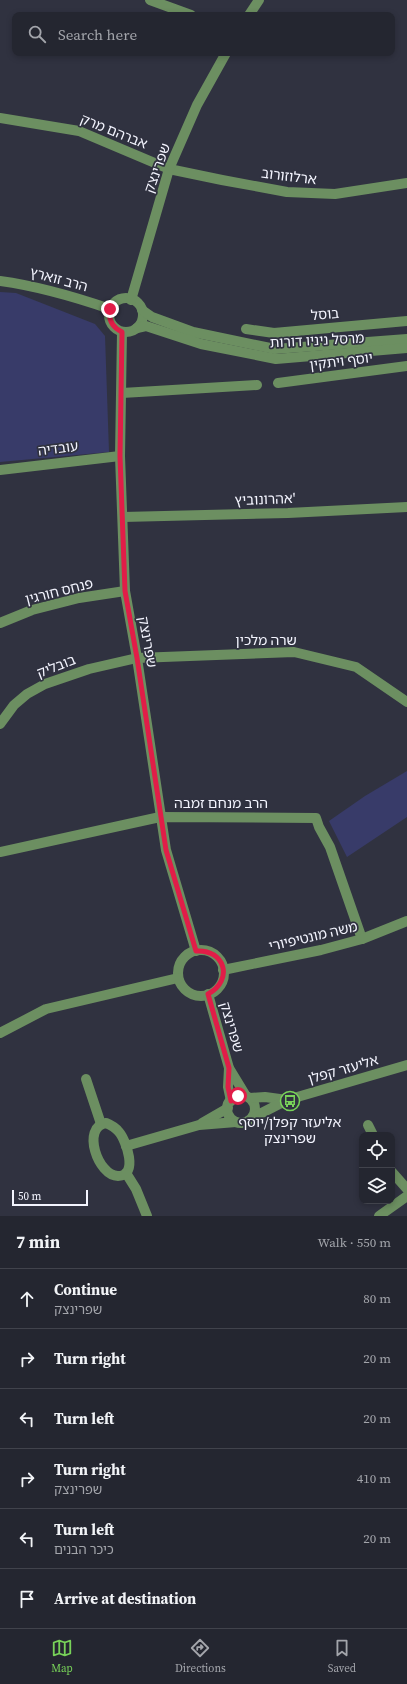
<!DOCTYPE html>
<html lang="en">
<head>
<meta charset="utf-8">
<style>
  :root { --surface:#242630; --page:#30323c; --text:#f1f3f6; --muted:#a3a5ab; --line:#41434c; --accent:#78d259 }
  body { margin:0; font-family:"Source Serif 4","Noto Sans Hebrew",serif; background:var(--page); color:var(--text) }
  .controls { position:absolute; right:12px; bottom:12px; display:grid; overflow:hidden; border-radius:8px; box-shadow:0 2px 6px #0003 }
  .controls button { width:36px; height:36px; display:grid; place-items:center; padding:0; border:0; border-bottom:1px solid var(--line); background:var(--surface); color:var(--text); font:20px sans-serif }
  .scale { position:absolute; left:12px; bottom:10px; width:76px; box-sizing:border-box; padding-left:4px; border:2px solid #f3f4fe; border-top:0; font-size:11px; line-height:14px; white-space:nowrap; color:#f3f4fe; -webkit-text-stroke:3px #303240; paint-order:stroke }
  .stop { position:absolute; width:12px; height:12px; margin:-9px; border:3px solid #e11d48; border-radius:50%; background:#fff }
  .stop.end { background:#e11d48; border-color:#fff; box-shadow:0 1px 4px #0008 }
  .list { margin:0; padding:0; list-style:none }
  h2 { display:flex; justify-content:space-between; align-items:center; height:52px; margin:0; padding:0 16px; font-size:17px }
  h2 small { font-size:13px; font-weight:400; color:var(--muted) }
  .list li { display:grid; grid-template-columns:26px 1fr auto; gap:12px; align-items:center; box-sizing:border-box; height:60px; padding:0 16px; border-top:1px solid var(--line) }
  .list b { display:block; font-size:15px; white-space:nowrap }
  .list p { margin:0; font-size:13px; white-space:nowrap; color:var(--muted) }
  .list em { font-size:13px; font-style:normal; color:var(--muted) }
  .icon { flex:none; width:22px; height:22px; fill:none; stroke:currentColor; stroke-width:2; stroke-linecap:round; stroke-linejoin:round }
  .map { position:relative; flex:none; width:407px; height:1216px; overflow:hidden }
  .search { position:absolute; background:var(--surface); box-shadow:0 2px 6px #0003; left:12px; right:12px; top:12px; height:44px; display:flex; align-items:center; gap:10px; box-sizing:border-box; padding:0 14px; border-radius:8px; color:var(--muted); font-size:15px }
  .sheet { height:412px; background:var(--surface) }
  nav { display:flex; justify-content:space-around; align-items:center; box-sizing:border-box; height:56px; border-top:1px solid var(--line); background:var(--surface); font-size:11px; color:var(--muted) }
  nav a { display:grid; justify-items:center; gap:2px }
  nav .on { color:var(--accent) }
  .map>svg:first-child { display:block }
  .green { fill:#383b69 }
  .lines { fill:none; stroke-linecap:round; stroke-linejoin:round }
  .minor { stroke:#6c8f61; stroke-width:10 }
  .route { stroke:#e11d48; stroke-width:5 }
  .labels { text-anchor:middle; stroke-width:3.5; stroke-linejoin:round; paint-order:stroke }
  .street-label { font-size:14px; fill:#f3f4fe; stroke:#303240 }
  .poi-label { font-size:14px; fill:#f3f4fe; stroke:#303240 }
</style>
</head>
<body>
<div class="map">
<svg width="407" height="1216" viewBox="0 0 407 1216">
  <rect width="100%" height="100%" fill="#303240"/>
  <g class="green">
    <polygon points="0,292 16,293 95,324 105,336 109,452 0,462"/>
    <polygon points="407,771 407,817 347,857 329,821 365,796"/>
  </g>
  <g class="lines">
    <g class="minor">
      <polyline points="150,0 191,15"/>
      <polyline points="249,15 259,0"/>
      <polyline points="0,118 79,131 169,169 222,180 287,192 335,194 407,183"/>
      <path d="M0 281C37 286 75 297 110 309"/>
      <circle cx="126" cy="315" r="17"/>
      <polyline points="131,300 169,169 197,105 226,53"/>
      <polyline points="142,310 152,317 193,332 275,349 407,339"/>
      <polyline points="137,328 146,326 201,344 276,359 407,348"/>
      <polyline points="246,329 274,333 407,321"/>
      <polyline points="122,332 120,456 125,591 137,658 166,850 196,951"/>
      <polyline points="278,383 407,366"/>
      <polyline points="122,393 257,385"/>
      <polyline points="0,470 120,456"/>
      <polyline points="123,517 288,513 407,507"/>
      <polyline points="0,623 32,610 79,598 125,591"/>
      <polyline points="0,724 14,705 27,694 45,684 89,669 137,658 294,652 356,667 407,702"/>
      <polyline points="0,852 160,817 316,818 319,827 330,847 362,939"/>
      <circle cx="201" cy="973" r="23"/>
      <polyline points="223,970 321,950 362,939 407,921"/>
      <polyline points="208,994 229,1068 246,1096"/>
      <polyline points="0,1033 46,1009 178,978"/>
      <polyline points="229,1068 228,1087 231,1101"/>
      <polyline points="86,1079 101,1124"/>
      <circle cx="241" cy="1109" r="14"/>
      <polyline points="250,1098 265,1097 287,1100"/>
      <polyline points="252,1118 287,1100 407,1065"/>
      <path d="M106 1123C111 1125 115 1127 119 1132 126 1140 139 1176 118 1176 98 1176 81 1127 106 1123Z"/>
      <polyline points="202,1123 228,1108"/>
      <polyline points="368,1125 373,1135"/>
      <polyline points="126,1146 199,1125 236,1122"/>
      <polyline points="392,1172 407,1189"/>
      <polyline points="126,1173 136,1189 147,1216"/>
      <polyline points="379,1216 407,1196"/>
    </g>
  </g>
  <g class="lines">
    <path class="route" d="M110 309C108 320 112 327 122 332L120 456 125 591 137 658 166 850 196 951C225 949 234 980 208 994L229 1068 228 1087 231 1101 238 1096"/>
  </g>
  <defs>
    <symbol id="bus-ring" viewBox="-11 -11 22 22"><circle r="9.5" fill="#303240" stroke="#78d259" stroke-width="1.5"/><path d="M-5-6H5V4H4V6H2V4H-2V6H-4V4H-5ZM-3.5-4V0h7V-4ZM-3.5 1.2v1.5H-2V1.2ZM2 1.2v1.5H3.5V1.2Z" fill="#78d259"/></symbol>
  </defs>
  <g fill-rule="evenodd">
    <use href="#bus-ring" x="279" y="1090" width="22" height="22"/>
  </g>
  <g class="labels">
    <g class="street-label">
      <text transform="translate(114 131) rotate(22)" y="5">אברהם מרק</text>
      <text transform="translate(157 168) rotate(-70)" y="5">שפרינצק</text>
      <text transform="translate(289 176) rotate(7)" y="5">ארלוזורוב</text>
      <text transform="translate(59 279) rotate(15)" y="5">הרב זוארץ</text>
      <text transform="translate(325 314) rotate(-5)" y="5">בוסל</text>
      <text transform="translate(317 340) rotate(-3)" y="5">מרסל ניניו דורות</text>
      <text transform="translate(341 361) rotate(-7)" y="5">יוסף ויתקין</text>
      <text transform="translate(58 448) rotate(-7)" y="5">עובדיה</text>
      <text transform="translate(265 499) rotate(-2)" y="5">אהרונוביץ'</text>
      <text transform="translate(59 591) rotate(-14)" y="5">פנחס חורגין</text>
      <text x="266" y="645">שרה מלכין</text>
      <text transform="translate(148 642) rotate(80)" y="5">שפרינצק</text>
      <text transform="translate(56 666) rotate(-21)" y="5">בובליק</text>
      <text x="221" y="808">הרב מנחם זמבה</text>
      <text transform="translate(313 936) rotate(-13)" y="5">משה מונטיפיורי</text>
      <text transform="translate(232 1027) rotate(74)" y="5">שפרינצק</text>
      <text transform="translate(343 1069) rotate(-16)" y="5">אליעזר קפלן</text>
    </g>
    <g class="poi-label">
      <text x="290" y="1127">אליעזר קפלן/יוסף<tspan x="290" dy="16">שפרינצק</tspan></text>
    </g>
  </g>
</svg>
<div class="controls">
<button><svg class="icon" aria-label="locate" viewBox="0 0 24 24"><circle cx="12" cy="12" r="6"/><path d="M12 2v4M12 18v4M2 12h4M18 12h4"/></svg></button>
<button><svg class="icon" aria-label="layers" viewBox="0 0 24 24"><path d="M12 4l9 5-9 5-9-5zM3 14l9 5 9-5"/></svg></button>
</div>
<div class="scale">50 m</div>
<div class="stop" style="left:238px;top:1096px"></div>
<div class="stop end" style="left:110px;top:309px"></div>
<div class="search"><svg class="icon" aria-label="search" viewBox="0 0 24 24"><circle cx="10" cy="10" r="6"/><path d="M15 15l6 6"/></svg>Search here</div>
</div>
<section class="sheet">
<h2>7 min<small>Walk · 550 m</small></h2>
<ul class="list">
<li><svg class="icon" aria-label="ahead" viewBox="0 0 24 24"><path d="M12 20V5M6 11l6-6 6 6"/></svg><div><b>Continue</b><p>שפרינצק</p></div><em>80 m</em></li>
<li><svg class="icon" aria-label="right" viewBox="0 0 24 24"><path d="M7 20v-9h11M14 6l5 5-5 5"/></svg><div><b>Turn right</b></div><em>20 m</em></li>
<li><svg class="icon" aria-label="left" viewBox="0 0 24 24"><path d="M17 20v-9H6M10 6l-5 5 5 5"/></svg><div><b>Turn left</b></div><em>20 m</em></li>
<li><svg class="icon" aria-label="right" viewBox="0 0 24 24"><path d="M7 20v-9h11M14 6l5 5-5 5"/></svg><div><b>Turn right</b><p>שפרינצק</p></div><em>410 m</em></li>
<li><svg class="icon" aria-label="left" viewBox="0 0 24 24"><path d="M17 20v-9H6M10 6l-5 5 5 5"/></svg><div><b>Turn left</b><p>כיכר הבנים</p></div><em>20 m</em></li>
<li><svg class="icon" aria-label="arrive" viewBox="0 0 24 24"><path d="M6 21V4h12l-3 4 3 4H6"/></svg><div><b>Arrive at destination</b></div></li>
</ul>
</section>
<nav>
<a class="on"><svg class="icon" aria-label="map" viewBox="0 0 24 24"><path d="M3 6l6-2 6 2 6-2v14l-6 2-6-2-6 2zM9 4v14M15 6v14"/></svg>Map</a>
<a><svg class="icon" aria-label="directions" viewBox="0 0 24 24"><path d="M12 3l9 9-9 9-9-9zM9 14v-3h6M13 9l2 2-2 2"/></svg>Directions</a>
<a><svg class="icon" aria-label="saved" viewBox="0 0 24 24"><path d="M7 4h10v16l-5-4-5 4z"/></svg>Saved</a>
</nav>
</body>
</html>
